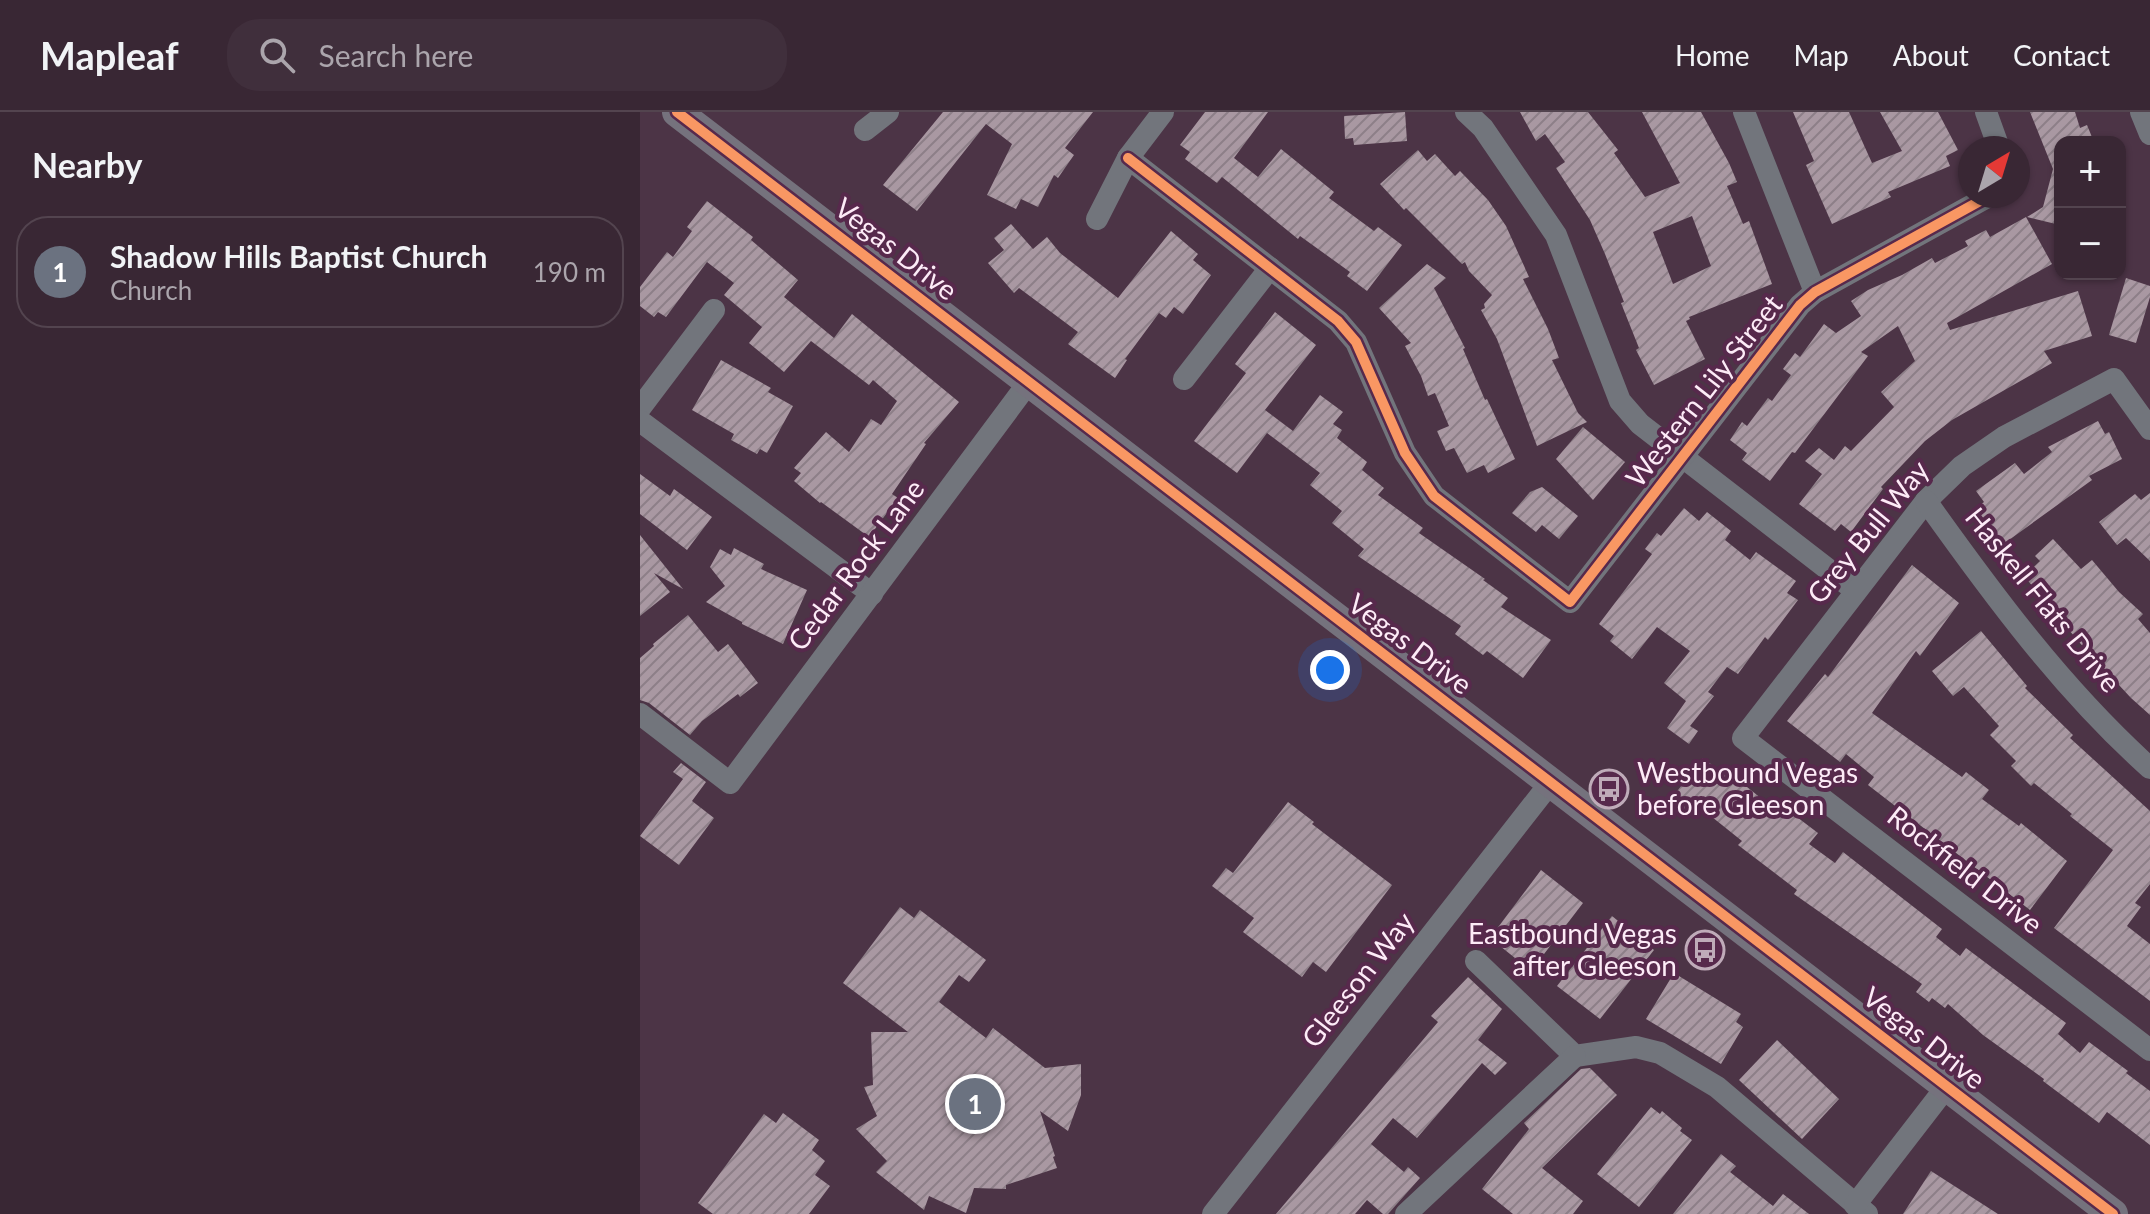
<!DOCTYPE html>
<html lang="en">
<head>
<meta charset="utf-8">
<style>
  :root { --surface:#392734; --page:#402f3c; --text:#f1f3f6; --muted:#aba5ac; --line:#53444f; --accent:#8c9099 }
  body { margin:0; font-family:Lato,sans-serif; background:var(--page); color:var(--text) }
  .controls { position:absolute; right:24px; top:24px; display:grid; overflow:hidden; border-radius:16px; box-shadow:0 2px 6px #0004 }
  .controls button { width:72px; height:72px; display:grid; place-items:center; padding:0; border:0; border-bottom:2px solid var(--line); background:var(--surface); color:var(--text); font:40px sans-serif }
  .compass { position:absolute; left:1318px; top:24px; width:72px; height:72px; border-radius:50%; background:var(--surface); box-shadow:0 2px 6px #0004; rotate:38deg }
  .you { position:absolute; left:690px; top:558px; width:28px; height:28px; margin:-20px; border:6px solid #fff; border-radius:50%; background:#1a73e8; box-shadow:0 0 0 12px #1a73e833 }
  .badge { display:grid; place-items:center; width:52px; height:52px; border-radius:50%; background:var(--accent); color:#fff; font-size:26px; font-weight:700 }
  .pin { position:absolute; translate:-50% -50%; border:4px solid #fff; box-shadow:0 2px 8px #0006 }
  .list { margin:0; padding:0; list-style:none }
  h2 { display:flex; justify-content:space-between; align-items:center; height:104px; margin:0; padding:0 32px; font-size:34px }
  h2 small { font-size:26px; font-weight:400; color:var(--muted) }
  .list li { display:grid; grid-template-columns:52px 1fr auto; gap:24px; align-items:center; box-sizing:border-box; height:112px; margin:0 16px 16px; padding:0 16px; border:2px solid var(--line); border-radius:32px }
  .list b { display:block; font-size:30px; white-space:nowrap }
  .list p { margin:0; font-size:26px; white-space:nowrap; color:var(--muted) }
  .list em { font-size:26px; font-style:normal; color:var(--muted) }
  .icon { flex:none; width:44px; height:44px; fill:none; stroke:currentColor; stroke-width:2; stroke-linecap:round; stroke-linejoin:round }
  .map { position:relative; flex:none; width:1510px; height:1102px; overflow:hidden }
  header { display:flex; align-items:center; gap:48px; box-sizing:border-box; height:112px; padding:0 40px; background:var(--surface); border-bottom:2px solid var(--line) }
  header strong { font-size:38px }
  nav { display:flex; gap:44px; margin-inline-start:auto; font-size:28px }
  .search { width:560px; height:72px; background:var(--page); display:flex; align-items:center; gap:20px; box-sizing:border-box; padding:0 28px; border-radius:32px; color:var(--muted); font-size:30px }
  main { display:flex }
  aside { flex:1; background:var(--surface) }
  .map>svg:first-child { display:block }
  .building { fill:url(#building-hatch); fill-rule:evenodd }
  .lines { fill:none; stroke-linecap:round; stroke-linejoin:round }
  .minor { stroke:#72757c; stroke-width:22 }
  .major { stroke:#75727d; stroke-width:30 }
  .cycleway-casing { stroke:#57294c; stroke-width:15 }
  .cycleway { stroke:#f99763; stroke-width:10 }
  .labels { text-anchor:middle; stroke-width:8; stroke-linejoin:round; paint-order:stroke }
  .street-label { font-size:28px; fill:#fdebf7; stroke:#57294c }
  .poi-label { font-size:28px; fill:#fdebf7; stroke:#57294c; text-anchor:start }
</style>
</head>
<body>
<header>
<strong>Mapleaf</strong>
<div class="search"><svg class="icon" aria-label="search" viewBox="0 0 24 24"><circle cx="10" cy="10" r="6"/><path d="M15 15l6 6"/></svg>Search here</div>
<nav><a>Home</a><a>Map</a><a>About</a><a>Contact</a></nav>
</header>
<main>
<aside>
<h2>Nearby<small></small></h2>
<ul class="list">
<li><span class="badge" style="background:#6b7280">1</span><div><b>Shadow Hills Baptist Church</b><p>Church</p></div><em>190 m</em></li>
</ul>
</aside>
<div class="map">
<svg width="1510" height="1102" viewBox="0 0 1510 1102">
  <defs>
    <pattern id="building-hatch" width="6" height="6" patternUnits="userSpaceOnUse" patternTransform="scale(2)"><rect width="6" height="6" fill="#a998a2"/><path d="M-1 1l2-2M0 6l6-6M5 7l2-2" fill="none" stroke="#8d7f88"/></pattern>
  </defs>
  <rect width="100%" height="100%" fill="#4c3446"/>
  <g class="building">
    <polygon points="303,0 453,0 425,36 434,43 418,66 414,63 398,95 381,87 376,97 347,83 372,32 346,12 277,99 243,73"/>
    <polygon points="565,0 628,0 594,46 618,65 641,37 694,80 689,86 734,119 738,115 762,133 727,179 707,164 710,160 660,124 658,127 582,65 577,71 545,47 550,40 540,33"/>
    <polygon points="765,0 767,29 714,33 713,26 705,27 704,4"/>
    <path d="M880 0H948L978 38 974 41 1005 85 1040 71 1002 0H1061L1089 51 1097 70 1087 74 1103 112 1109 109 1132 172 1049 205 1050 207 1046 209 1065 247 1014 273 996 238 999 236 981 191 984 190 965 142 950 108 916 56 925 50 905 22 896 29ZM1052 104 1071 154 1033 172 1013 120Z"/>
    <polygon points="1153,0 1209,0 1232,51 1262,39 1240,0 1298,0 1318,38 1306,44 1310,54 1248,80 1251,85 1192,112 1166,53 1174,49"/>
    <polygon points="1390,0 1435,0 1440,16 1447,13 1454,30 1420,30 1420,113 1387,105 1403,95 1413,57"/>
    <polygon points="778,38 787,49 795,42 815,64 820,59 848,88 866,114 889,165 883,167 908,217 919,246 912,248 938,301 947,310 897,334 857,227 841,198 845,196 844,192 852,183 829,159 825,150 822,152 766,96 764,98 740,72"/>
    <polygon points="67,89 113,125 111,128 158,168 144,185 194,226 212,202 319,290 284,331 286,332 252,382 258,386 229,425 181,390 180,391 154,369 161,361 154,356 186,320 209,340 231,307 241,313 257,289 233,268 229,273 171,229 144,260 109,231 122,215 84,183 94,171 67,150 26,205 18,200 14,205 0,194 0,175 27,140 33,145 52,119 47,115"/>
    <polygon points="1386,105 1412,152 1307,211 1310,218 1438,179 1452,224 1404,239 1412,251 1312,308 1285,329 1241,375 1243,377 1211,420 1201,412 1195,419 1159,392 1182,362 1165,349 1179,336 1194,348 1205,334 1211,339 1254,295 1241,280 1275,249 1258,214 1221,240 1228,244 1155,341 1152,340 1130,369 1102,348 1107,341 1090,328 1102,310 1107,314 1128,286 1132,289 1151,263 1143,257 1155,241 1160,245 1184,212 1196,221 1221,204 1211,189 1228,178 1262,163 1292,146 1295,151 1328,134 1325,129 1346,118 1350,125"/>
    <polygon points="371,112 393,137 407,125 420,141 478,186 531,119 558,142 553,148 571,163 543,202 534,195 526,206 519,201 485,247 487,248 475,266 428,232 438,220 379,176 374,181 348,151 364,138 354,126"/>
    <polygon points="787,152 806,166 794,176 825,236 823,237 845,288 847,287 875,347 848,361 844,353 827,361 814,336 806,339 797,319 809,314 795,281 788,284 781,264 765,234 771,231 739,196"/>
    <polygon points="1486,166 1510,174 1510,185 1496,231 1469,223"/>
    <polygon points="635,200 676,233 625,298 653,319 680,283 703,300 693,312 702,318 697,326 727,350 722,358 744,376 738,383 783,416 779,421 845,467 843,468 868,486 861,495 911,528 883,566 847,539 843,543 815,522 821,514 718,444 724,437 692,411 702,399 670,373 680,361 627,321 597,361 554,329 606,261 595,252"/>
    <polygon points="81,248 131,276 128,280 153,294 127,341 120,337 117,342 91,328 94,322 52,298"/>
    <polygon points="1458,309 1465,322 1469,320 1482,347 1449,364 1452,368 1362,433 1336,396 1344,390 1336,379 1375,351 1384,362 1412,340 1408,335"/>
    <polygon points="943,315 985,350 953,388 916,347"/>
    <polygon points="0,362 30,384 34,377 72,405 47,438 0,402"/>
    <polygon points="902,375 938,404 919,427 902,413 896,420 872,401 890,380"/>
    <polygon points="1510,381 1510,449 1486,426 1477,433 1459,410 1495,382 1501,388"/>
    <polygon points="1044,396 1059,409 1067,400 1091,419 1085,428 1110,448 1116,440 1156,469 1147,481 1158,488 1128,528 1125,525 1098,562 1087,555 1068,580 1074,584 1050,614 1058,619 1049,632 1027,616 1046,589 1024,571 1050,539 1017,515 992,547 970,529 974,524 959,512 1012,442 1005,437 1017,421 1021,424"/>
    <polygon points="0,423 43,477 14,461 30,480 0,504"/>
    <polygon points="1413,427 1441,457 1452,448 1479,480 1503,502 1498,507 1510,521 1510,603 1491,586 1439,530 1384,464 1400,449 1395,444"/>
    <polygon points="94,436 124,452 121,457 167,478 143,532 102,512 102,510 66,490 85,474 70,455 80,437 91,443"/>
    <polygon points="1272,453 1319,491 1280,544 1276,539 1232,601 1322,665 1326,660 1349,678 1342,687 1379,714 1381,711 1427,749 1390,798 1228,673 1234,665 1206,642 1200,650 1147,609 1185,562 1188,565"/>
    <polygon points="48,503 78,540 88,532 118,571 100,585 98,582 62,609 50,623 9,591 0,588 0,546 14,534 13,532"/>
    <polygon points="1341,519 1387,574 1385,576 1433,623 1430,626 1510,699 1510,772 1495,791 1501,795 1487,814 1510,832 1510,889 1414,816 1473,738 1430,704 1432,702 1394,671 1391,674 1371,654 1376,649 1350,623 1359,614 1324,575 1313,584 1292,559"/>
    <polygon points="1063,646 1099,674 1102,671 1137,699 1141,693 1178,721 1169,732 1195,751 1203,740 1302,817 1296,825 1320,844 1326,836 1426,911 1418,922 1440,941 1449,930 1488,959 1486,961 1510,979 1510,1033 1467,1000 1459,1011 1403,969 1404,967 1343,923 1308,892 1305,896 1292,886 1289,890 1276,880 1282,872 1154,782 1157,778 1098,733 1102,729 1062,697 1056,706 1031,687"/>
    <polygon points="41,651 66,670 52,689 74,706 39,753 0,724 43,667 33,660"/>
    <polygon points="648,690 674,710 672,712 752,773 686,860 673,850 662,865 603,820 614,806 572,774 586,756 593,761"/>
    <polygon points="901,758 943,791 888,863 871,850 875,846 850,826"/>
    <polygon points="260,795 274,806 280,798 346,848 329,870 319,863 299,890 346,926 353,916 405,956 441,952 441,983 428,1019 400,999 415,1044 413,1045 417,1056 366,1073 366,1077 334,1076 326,1101 289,1084 284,1098 236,1060 247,1049 216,1017 237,1004 224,975 233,973 231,920 268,920 203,871"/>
    <polygon points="972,804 1014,838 960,907 917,874"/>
    <polygon points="1034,861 1101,902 1096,910 1103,915 1081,952 1006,907"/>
    <polygon points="828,865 862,897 838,928 867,951 855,963 842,951 777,1026 753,1006 731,1032 764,1060 768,1055 780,1066 748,1102 743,1102 727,1088 715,1102 636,1102 798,910 791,904"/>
    <polygon points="1137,928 1199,987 1162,1027 1099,968"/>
    <polygon points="950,956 977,983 902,1056 943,1089 933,1102 873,1102 842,1077 889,1017 884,1011 941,957"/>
    <polygon points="1011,995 1020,1002 1022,999 1042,1016 1040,1019 1052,1028 999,1095 957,1062"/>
    <polygon points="143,1001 179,1028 172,1038 185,1049 175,1063 190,1074 169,1102 73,1102 58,1091 124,1002 136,1011"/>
    <polygon points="1081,1042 1096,1054 1090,1060 1133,1094 1143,1082 1169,1102 1033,1102"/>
    <polygon points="1291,1059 1358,1102 1263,1102"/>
  </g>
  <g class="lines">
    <g class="minor">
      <polyline points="826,0 843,16 916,123 980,289 1000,312 1216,479"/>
      <polyline points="1104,0 1175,180"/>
      <polyline points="1346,0 1359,36"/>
      <polyline points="1501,0 1510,22"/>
      <polyline points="225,18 248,0"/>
      <polyline points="488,46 698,209 716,230 765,341 794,384 930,490 1160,193 1175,180 1349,84"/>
      <polyline points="457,107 488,46 523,0"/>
      <polyline points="544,267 630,156"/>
      <polyline points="0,296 74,198"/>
      <polyline points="0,309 232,482"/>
      <polyline points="1510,317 1474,267 1364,325 1322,354 1286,389 1103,626 1510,938"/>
      <path d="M1286 389C1353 483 1423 578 1510 656"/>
      <polyline points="0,602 90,671 389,270"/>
      <polyline points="836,849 935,944 996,935 1020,941 1077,975 1227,1102"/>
      <polyline points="1215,1093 1307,974"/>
      <polyline points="573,1102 911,670"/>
      <polyline points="766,1102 935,944"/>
    </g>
    <polyline class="major" points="37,0 1473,1102"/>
    <defs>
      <g id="cycleway">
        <polyline points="37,0 1473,1102"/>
        <polyline points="488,46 698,209 716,230 765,341 794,384 930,490 1160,193 1175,180 1349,84"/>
      </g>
    </defs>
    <use href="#cycleway" class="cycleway-casing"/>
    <use href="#cycleway" class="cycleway"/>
  </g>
  <defs>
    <symbol id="bus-ring" viewBox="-11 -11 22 22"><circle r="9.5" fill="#57294c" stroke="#bfabb9" stroke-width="1.5"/><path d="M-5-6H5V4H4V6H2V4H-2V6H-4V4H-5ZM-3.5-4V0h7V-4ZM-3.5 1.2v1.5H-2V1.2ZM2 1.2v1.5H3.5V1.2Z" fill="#bfabb9"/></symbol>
  </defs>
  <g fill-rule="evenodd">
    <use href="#bus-ring" x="947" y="655" width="44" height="44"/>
    <use href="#bus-ring" x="1043" y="816" width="44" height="44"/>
  </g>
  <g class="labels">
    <g class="street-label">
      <text transform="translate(256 137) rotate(38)" y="10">Vegas Drive</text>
      <text transform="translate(1064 279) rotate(-52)" y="10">Western Lily Street</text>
      <text transform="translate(1228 420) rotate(-51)" y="10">Grey Bull Way</text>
      <text transform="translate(216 453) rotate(-53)" y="10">Cedar Rock Lane</text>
      <text transform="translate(1403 488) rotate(51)" y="10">Haskell Flats Drive</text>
      <text transform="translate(770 532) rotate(37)" y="10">Vegas Drive</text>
      <text transform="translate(1325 758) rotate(38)" y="10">Rockfield Drive</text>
      <text transform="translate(718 868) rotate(-52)" y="10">Gleeson Way</text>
      <text transform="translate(1284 926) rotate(38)" y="10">Vegas Drive</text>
    </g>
    <g class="poi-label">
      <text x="997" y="671">Westbound Vegas<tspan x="997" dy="32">before Gleeson</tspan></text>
      <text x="1037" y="832" text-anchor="end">Eastbound Vegas<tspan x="1037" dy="32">after Gleeson</tspan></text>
    </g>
  </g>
</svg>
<div class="controls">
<button>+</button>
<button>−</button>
</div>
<svg class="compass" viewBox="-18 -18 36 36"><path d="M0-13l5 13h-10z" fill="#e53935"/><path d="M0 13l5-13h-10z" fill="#aba5ac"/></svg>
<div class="you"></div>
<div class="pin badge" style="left:335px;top:992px;background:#6b7280">1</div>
</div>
</main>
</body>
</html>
